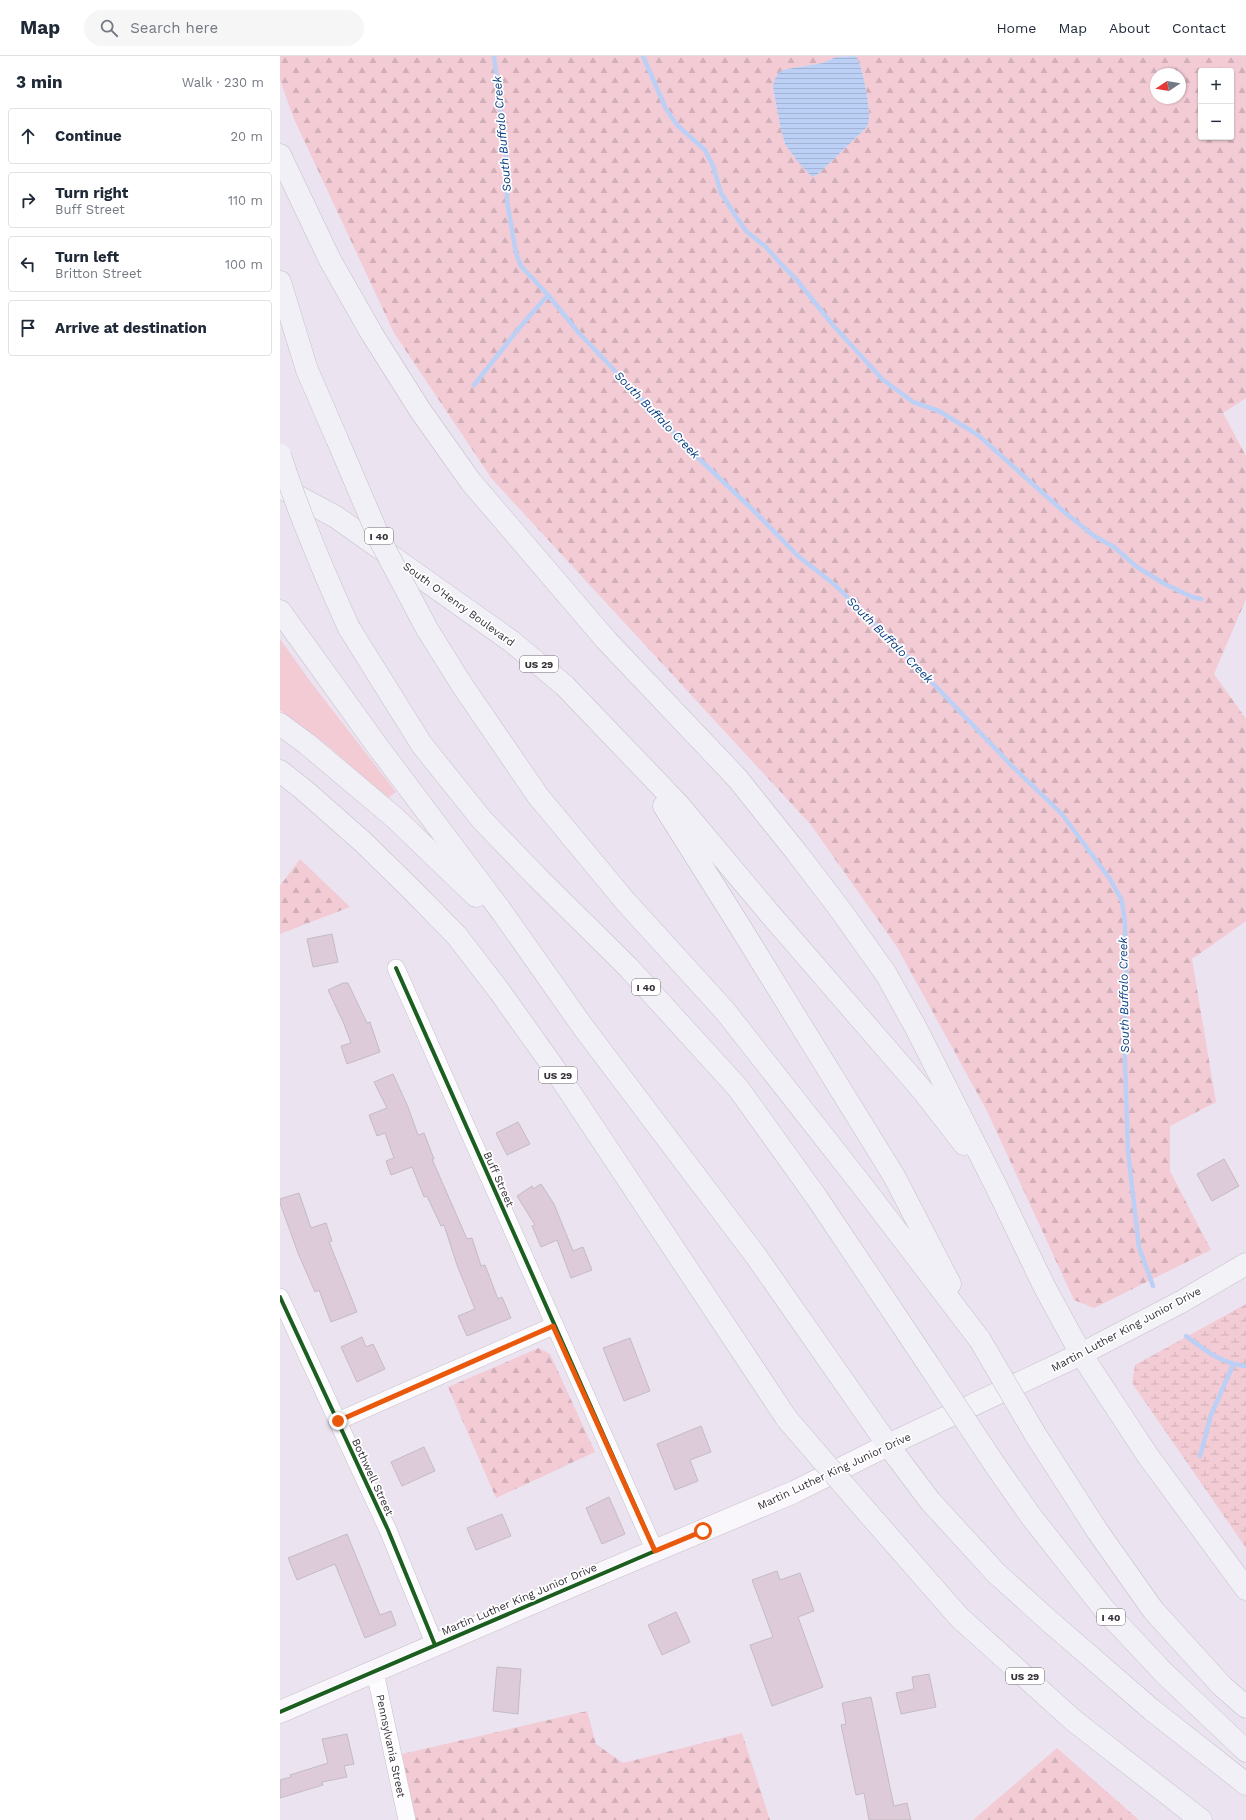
<!DOCTYPE html>
<html lang="en">
<head>
<meta charset="utf-8">
<style>
  :root { --surface:#fff; --page:#f6f6f7; --text:#1f2937; --muted:#747a83; --line:#e0e1e3 }
  body { margin:0; font-family:"Work Sans",sans-serif; background:var(--page); color:var(--text) }
  .controls { position:absolute; right:12px; top:12px; display:grid; overflow:hidden; border-radius:4px; box-shadow:0 1px 3px #0004 }
  .controls button { width:36px; height:36px; display:grid; place-items:center; padding:0; border:0; border-bottom:1px solid var(--line); background:var(--surface); color:var(--text); font:20px sans-serif }
  .compass { position:absolute; left:870px; top:12px; width:36px; height:36px; border-radius:50%; background:var(--surface); box-shadow:0 1px 3px #0004; rotate:258deg }
  .stop { position:absolute; width:12px; height:12px; margin:-9px; border:3px solid #ea580c; border-radius:50%; background:#fff }
  .stop.end { background:#ea580c; border-color:#fff; box-shadow:0 1px 4px #0008 }
  .list { margin:0; padding:0; list-style:none }
  h2 { display:flex; justify-content:space-between; align-items:center; height:52px; margin:0; padding:0 16px; font-size:17px }
  h2 small { font-size:13px; font-weight:400; color:var(--muted) }
  .list li { display:grid; grid-template-columns:26px 1fr auto; gap:12px; align-items:center; box-sizing:border-box; height:56px; margin:0 8px 8px; padding:0 8px; border:1px solid var(--line); border-radius:4px }
  .list b { display:block; font-size:15px; white-space:nowrap }
  .list p { margin:0; font-size:13px; white-space:nowrap; color:var(--muted) }
  .list em { font-size:13px; font-style:normal; color:var(--muted) }
  .icon { flex:none; width:22px; height:22px; fill:none; stroke:currentColor; stroke-width:2; stroke-linecap:round; stroke-linejoin:round }
  .map { position:relative; flex:none; width:966px; height:1764px; overflow:hidden }
  header { display:flex; align-items:center; gap:24px; box-sizing:border-box; height:56px; padding:0 20px; background:var(--surface); border-bottom:1px solid var(--line) }
  header strong { font-size:19px }
  nav { display:flex; gap:22px; margin-inline-start:auto; font-size:14px }
  .search { width:280px; height:36px; background:var(--page); display:flex; align-items:center; gap:10px; box-sizing:border-box; padding:0 14px; border-radius:22px; color:var(--muted); font-size:15px }
  main { display:flex }
  aside { flex:1; background:var(--surface) }
  .map>svg:first-child { display:block }
  .grass { fill:#f2cbd5 }
  .forest { fill:url(#forest-firs); fill-rule:evenodd }
  .wetland { fill:url(#wetland-marsh) }
  .water { fill:url(#water-rules) }
  .lines { fill:none; stroke-linecap:round; stroke-linejoin:round }
  .stream { stroke:#bcd0f6; stroke-width:4.5 }
  .building { fill:#ddcbd9; stroke:#c4bbc3 }
  .minor-casing { stroke:#c7c0ca; stroke-width:18 }
  .secondary-casing { stroke:#c7c0ca; stroke-width:23 }
  .trunk-casing { stroke:#c4bfcb; stroke-width:23 }
  .motorway-casing { stroke:#c4bfcb; stroke-width:23 }
  .minor { stroke:#fcfbfd; stroke-width:17 }
  .secondary { stroke:#f9f7fb; stroke-width:22 }
  .trunk { stroke:#f3f2f7; stroke-width:22 }
  .motorway { stroke:#f1f0f6; stroke-width:22 }
  .motorway-bridge-casing { stroke:#c4bfcb; stroke-width:23; stroke-linecap:butt }
  .motorway-bridge { stroke:#f1f0f6; stroke-width:22 }
  .cycleway-casing { stroke:#fff; stroke-width:6 }
  .cycleway { stroke:#1b5e20; stroke-width:4 }
  .route { stroke:#ea580c; stroke-width:5 }
  .labels { text-anchor:middle; stroke-width:3.5; stroke-linejoin:round; paint-order:stroke }
  .shield { fill:#fff; stroke:#736f75; stroke-width:1 }
  .shield-label { font-size:10px; font-weight:bold; fill:#37313a }
  .street-label { font-size:11px; fill:#37313a; stroke:#fff }
  .water-label { font-size:12px; font-style:italic; fill:#0c4085; stroke:#fff }
</style>
</head>
<body>
<header>
<strong>Map</strong>
<div class="search"><svg class="icon" aria-label="search" viewBox="0 0 24 24"><circle cx="10" cy="10" r="6"/><path d="M15 15l6 6"/></svg>Search here</div>
<nav><a>Home</a><a>Map</a><a>About</a><a>Contact</a></nav>
</header>
<main>
<aside>
<h2>3 min<small>Walk · 230 m</small></h2>
<ul class="list">
<li><svg class="icon" aria-label="ahead" viewBox="0 0 24 24"><path d="M12 20V5M6 11l6-6 6 6"/></svg><div><b>Continue</b></div><em>20 m</em></li>
<li><svg class="icon" aria-label="right" viewBox="0 0 24 24"><path d="M7 20v-9h11M14 6l5 5-5 5"/></svg><div><b>Turn right</b><p>Buff Street</p></div><em>110 m</em></li>
<li><svg class="icon" aria-label="left" viewBox="0 0 24 24"><path d="M17 20v-9H6M10 6l-5 5 5 5"/></svg><div><b>Turn left</b><p>Britton Street</p></div><em>100 m</em></li>
<li><svg class="icon" aria-label="arrive" viewBox="0 0 24 24"><path d="M6 21V4h12l-3 4 3 4H6"/></svg><div><b>Arrive at destination</b></div></li>
</ul>
</aside>
<div class="map">
<svg width="966" height="1764" viewBox="0 0 966 1764">
  <defs>
    <pattern id="forest-firs" width="22" height="20" patternUnits="userSpaceOnUse"><rect width="22" height="20" fill="#f2cbd5"/><path d="M5 1l3.5 6h-7zM16 11l3.5 6h-7z" fill="#d0afb8"/></pattern>
    <pattern id="wetland-marsh" width="20" height="14" patternUnits="userSpaceOnUse"><rect width="20" height="14" fill="#f2cbd5"/><path d="M1 5h8M5 5V1M11 12h8M15 12V8" fill="none" stroke="#d0afb8"/></pattern>
    <pattern id="water-rules" width="6" height="5" patternUnits="userSpaceOnUse"><rect width="6" height="5" fill="#bcd0f6"/><path d="M0 2.5h6" fill="none" stroke="#a2b3d4"/></pattern>
  </defs>
  <rect width="100%" height="100%" fill="#ece3f0"/>
  <polygon class="grass" points="0,583 30,625 116,736 108,742 48,690 0,654"/>
  <g class="forest">
    <path d="M0 0H566L556 1 543 7 507 13 493 31 500 69 505 88 532 121 537 119 587 71C588 68 589 65 589 62 590 51 582 5 575 0H966V342L943 357 966 400V543L934 618 966 663V865L912 903 936 1046 890 1070V1115L931 1194 814 1252 794 1244 707 1055 617 891 531 769 212 423 114 277 14 63 0 24ZM921 15H951V81H921ZM876 18H900V42H876Z"/>
    <polygon points="20,803 70,851 0,878 0,830"/>
    <polygon points="259,1292 270,1298 315,1396 216,1442 168,1331"/>
    <polygon points="307,1655 316,1688 343,1707 462,1677 490,1764 136,1764 122,1698"/>
    <polygon points="777,1692 859,1764 693,1764"/>
  </g>
  <polygon class="wetland" points="966,1248 966,1492 852,1327 855,1309"/>
  <path class="water" d="M575 0C582 5 590 51 589 62 589 65 588 68 587 71L537 119 532 121 518 106 505 88 500 69 493 31 495 23 499 16 507 13 543 7 556 1Z"/>
  <g class="lines">
    <g class="stream">
      <polyline points="214,0 227,107 227,145 236,197 241,210 268,239 299,277 415,399 471,452 518,500 555,529 623,596 731,709 781,757 830,823 842,845 845,868 846,916 844,974 848,1096 859,1191 873,1230"/>
      <polyline points="363,0 386,53 397,69 425,94 433,110 441,137 455,159 466,175 486,191 502,209 516,223 552,268 602,323 633,346 659,355 698,379 783,455 814,480 834,491 857,511 885,528 912,541 921,543"/>
      <polyline points="194,329 240,271 268,239"/>
      <path d="M906 1280C925 1294 942 1308 966 1310"/>
      <polyline points="920,1400 931,1359 953,1309"/>
    </g>
  </g>
  <g class="building">
    <polygon points="52,878 58,906 33,911 27,883"/>
    <polygon points="63,927 68,927 87,967 90,966 100,996 67,1008 61,990 71,987 64,968 48,934"/>
    <polygon points="113,1018 128,1051 138,1079 144,1077 154,1103 152,1103 187,1183 192,1182 201,1210 205,1209 218,1243 222,1241 231,1262 187,1280 178,1260 195,1253 177,1209 164,1169 161,1170 147,1140 144,1141 132,1111 111,1119 106,1105 114,1102 105,1077 97,1080 89,1059 107,1052 94,1026"/>
    <polygon points="238,1066 250,1088 227,1099 216,1077"/>
    <polygon points="944,1103 959,1130 932,1145 917,1118"/>
    <polygon points="261,1128 274,1148 293,1195 303,1191 312,1214 291,1222 277,1184 261,1191 252,1170 255,1169 237,1140 252,1130 253,1133"/>
    <polygon points="19,1137 31,1172 46,1167 52,1185 49,1186 77,1256 51,1266 39,1234 35,1236 18,1197 0,1147 0,1143"/>
    <polygon points="82,1281 86,1291 93,1288 105,1313 77,1326 61,1291"/>
    <polygon points="350,1282 370,1335 344,1345 323,1292"/>
    <polygon points="421,1370 431,1396 410,1404 418,1425 395,1434 377,1388"/>
    <polygon points="144,1391 155,1415 122,1430 111,1406"/>
    <polygon points="329,1441 345,1478 322,1488 306,1452"/>
    <polygon points="222,1458 231,1480 196,1494 187,1472"/>
    <polygon points="67,1478 100,1559 111,1555 116,1569 85,1582 55,1508 17,1524 8,1502"/>
    <polygon points="497,1515 500,1524 520,1517 534,1555 518,1561 543,1631 492,1650 470,1589 493,1581 472,1524"/>
    <polygon points="396,1556 410,1586 382,1599 368,1569"/>
    <polygon points="217,1611 241,1613 238,1658 213,1655"/>
    <polygon points="649,1618 656,1651 621,1658 616,1637 634,1633 632,1621"/>
    <polygon points="591,1641 614,1750 627,1747 631,1764 589,1764 584,1737 576,1739 561,1669 566,1668 562,1647"/>
    <polygon points="67,1678 74,1708 64,1710 67,1721 42,1726 43,1729 0,1742 0,1724 11,1721 10,1719 48,1707 42,1683"/>
  </g>
  <g class="lines">
    <defs>
      <g id="minor">
        <polyline points="116,912 375,1495"/>
        <polyline points="0,1241 108,1474 155,1589"/>
        <polyline points="58,1365 273,1270"/>
        <polyline points="95,1616 127,1764"/>
      </g>
      <polyline id="secondary" points="0,1656 294,1529 514,1436 608,1389"/>
      <polyline id="trunk" points="608,1389 801,1298 901,1246 966,1208"/>
      <g id="motorway">
        <polyline points="0,99 50,204 92,278 140,354 191,426 327,585 457,722 517,797 559,852 606,918 636,972 716,1130 764,1230 801,1298 868,1400 966,1533"/>
        <polyline points="0,226 27,314 57,383"/>
        <polyline points="2,432 56,461 231,585 285,630 398,748 490,858 643,1035 684,1088"/>
        <polyline points="0,555 98,691 222,856 303,971 476,1200 608,1389 650,1445 716,1517 768,1564 872,1654 966,1728"/>
        <polyline points="69,572 142,689 203,765 257,821 348,911 458,1032 537,1142 646,1305"/>
        <polyline points="147,573 182,629 258,740 345,845 445,955 581,1128 700,1284"/>
        <polyline points="0,668 27,688 115,762 196,840"/>
        <polyline points="0,715 24,734 83,786 133,835 177,880 220,936 274,1012 507,1363"/>
        <polyline points="384,750 457,866 614,1120 670,1228"/>
        <polyline points="755,1378 818,1476 873,1554 942,1630 966,1651"/>
        <polyline points="715,1409 750,1459 824,1553 884,1617 966,1695"/>
        <polyline points="588,1457 679,1561 793,1664 921,1764"/>
      </g>
    </defs>
    <use href="#minor" class="minor-casing"/>
    <use href="#secondary" class="secondary-casing"/>
    <use href="#trunk" class="trunk-casing"/>
    <use href="#motorway" class="motorway-casing"/>
    <use href="#minor" class="minor"/>
    <use href="#secondary" class="secondary"/>
    <use href="#trunk" class="trunk"/>
    <use href="#motorway" class="motorway"/>
    <defs>
      <g id="motorway-bridge">
        <polyline points="57,383 101,486 147,573"/>
        <path d="M0 399C19 458 43 515 69 572"/>
        <polyline points="700,1284 755,1378"/>
        <polyline points="646,1305 715,1409"/>
        <polyline points="507,1363 588,1457"/>
      </g>
    </defs>
    <use href="#motorway-bridge" class="motorway-bridge-casing"/>
    <use href="#motorway-bridge" class="motorway-bridge"/>
    <defs>
      <g id="cycleway">
        <polyline points="0,1241 108,1474 155,1589"/>
        <polyline points="0,1656 375,1495 116,912"/>
      </g>
    </defs>
    <use href="#cycleway" class="cycleway-casing"/>
    <use href="#cycleway" class="cycleway"/>
  </g>
  <g class="lines">
    <polyline class="route" points="58,1365 273,1270 375,1495 423,1475"/>
  </g>
  <g class="labels">
    <g class="shield">
      <rect x="85" y="472" width="28" height="16" rx="3"/>
      <rect x="240" y="600" width="38" height="16" rx="3"/>
      <rect x="352" y="923" width="28" height="16" rx="3"/>
      <rect x="259" y="1011" width="38" height="16" rx="3"/>
      <rect x="817" y="1553" width="28" height="16" rx="3"/>
      <rect x="726" y="1612" width="38" height="16" rx="3"/>
    </g>
    <g class="shield-label">
      <text x="99" y="484">I 40</text>
      <text x="259" y="612">US 29</text>
      <text x="366" y="935">I 40</text>
      <text x="278" y="1023">US 29</text>
      <text x="831" y="1565">I 40</text>
      <text x="745" y="1624">US 29</text>
    </g>
    <g class="street-label">
      <text transform="translate(179 548) rotate(36)" y="4">South O'Henry Boulevard</text>
      <text transform="translate(219 1123) rotate(66)" y="4">Buff Street</text>
      <text transform="translate(846 1273) rotate(-28)" y="4">Martin Luther King Junior Drive</text>
      <text transform="translate(554 1415) rotate(-25)" y="4">Martin Luther King Junior Drive</text>
      <text transform="translate(93 1421) rotate(65)" y="4">Bothwell Street</text>
      <text transform="translate(239 1543) rotate(-23)" y="4">Martin Luther King Junior Drive</text>
      <text transform="translate(111 1690) rotate(78)" y="4">Pennsylvania Street</text>
    </g>
    <g class="water-label">
      <text transform="translate(222 78) rotate(-95)" y="4">South Buffalo Creek</text>
      <text transform="translate(377 359) rotate(46)" y="4">South Buffalo Creek</text>
      <text transform="translate(610 584) rotate(45)" y="4">South Buffalo Creek</text>
      <text transform="translate(844 939) rotate(-91)" y="4">South Buffalo Creek</text>
    </g>
  </g>
</svg>
<div class="controls">
<button>+</button>
<button>−</button>
</div>
<svg class="compass" viewBox="-18 -18 36 36"><path d="M0-13l5 13h-10z" fill="#e53935"/><path d="M0 13l5-13h-10z" fill="#747a83"/></svg>
<div class="stop" style="left:423px;top:1475px"></div>
<div class="stop end" style="left:58px;top:1365px"></div>
</div>
</main>
</body>
</html>
